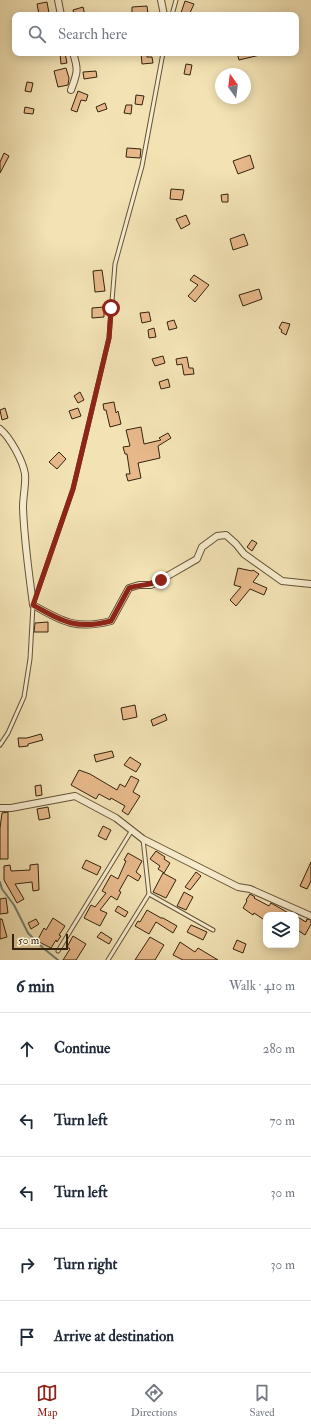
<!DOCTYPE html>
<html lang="en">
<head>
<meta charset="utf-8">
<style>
  :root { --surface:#fff; --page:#f6f6f7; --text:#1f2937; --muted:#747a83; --line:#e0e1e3; --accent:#8f2418 }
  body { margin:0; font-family:"IM FELL Double Pica",serif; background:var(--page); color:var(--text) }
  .controls { position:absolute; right:12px; bottom:12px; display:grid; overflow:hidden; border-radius:8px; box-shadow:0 2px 10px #0003 }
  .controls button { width:36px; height:36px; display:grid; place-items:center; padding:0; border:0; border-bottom:1px solid var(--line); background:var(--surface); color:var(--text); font:20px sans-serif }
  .compass { position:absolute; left:215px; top:68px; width:36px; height:36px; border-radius:50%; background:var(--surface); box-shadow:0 2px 10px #0003; rotate:346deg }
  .scale { position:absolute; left:12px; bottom:10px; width:56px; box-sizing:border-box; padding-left:4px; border:2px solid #35230f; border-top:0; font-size:11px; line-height:14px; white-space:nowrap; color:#35230f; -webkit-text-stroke:3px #f7ecce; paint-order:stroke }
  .stop { position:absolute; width:12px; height:12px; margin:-9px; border:3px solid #8f2418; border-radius:50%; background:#fff }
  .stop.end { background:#8f2418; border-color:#fff; box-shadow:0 1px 4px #0008 }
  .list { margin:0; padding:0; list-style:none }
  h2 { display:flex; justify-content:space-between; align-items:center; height:52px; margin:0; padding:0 16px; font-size:17px }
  h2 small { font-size:13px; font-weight:400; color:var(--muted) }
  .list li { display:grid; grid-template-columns:26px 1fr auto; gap:12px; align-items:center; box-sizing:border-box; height:72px; padding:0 16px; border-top:1px solid var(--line) }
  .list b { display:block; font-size:15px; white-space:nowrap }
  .list em { font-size:13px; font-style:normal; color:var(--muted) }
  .icon { flex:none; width:22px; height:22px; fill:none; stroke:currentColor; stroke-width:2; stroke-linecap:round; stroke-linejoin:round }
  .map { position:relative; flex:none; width:311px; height:960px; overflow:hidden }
  .search { position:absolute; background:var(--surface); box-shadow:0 2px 10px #0003; left:12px; right:12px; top:12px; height:44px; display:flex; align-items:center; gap:10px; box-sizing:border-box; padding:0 14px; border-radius:8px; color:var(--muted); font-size:15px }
  .sheet { height:412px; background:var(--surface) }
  nav { display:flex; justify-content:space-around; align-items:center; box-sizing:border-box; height:56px; border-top:1px solid var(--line); background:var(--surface); font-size:11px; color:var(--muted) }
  nav a { display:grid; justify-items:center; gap:2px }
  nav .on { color:var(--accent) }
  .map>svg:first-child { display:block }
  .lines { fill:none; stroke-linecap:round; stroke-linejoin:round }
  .stream { stroke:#737f73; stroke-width:2 }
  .building { fill:#e6b88a; stroke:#35230f }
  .lane-casing { stroke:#645338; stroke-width:5 }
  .street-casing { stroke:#645338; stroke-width:8 }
  .lane { stroke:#f7ecce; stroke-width:3 }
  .street { stroke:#f7ecce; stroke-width:6 }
  .route { stroke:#8f2418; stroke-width:5 }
</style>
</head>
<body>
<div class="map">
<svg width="311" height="960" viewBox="0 0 311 960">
  <rect width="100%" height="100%" fill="#f2e2b4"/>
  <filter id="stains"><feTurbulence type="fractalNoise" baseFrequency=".005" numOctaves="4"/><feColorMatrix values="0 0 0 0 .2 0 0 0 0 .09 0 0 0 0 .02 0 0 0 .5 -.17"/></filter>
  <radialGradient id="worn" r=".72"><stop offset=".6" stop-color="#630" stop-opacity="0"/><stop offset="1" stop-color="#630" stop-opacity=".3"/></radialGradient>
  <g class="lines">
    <polyline class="stream" points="0,882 2,889 14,905 28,933 43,948 58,960"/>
  </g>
  <g class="building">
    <polygon points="185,1 194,4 189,15 181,13"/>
    <polygon points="47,2 49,13 39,14 37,4"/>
    <polygon points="147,6 148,15 132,15 132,7"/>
    <polygon points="83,7 85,15 74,15 73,10"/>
    <polygon points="60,53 65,53 67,63 61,64"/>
    <polygon points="141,53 147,53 147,57 152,57 153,63 142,64"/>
    <polygon points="237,53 260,53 260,55 239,60"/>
    <polygon points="186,64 192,65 190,75 184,74"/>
    <polygon points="66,68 69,78 68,85 58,87 54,71"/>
    <polygon points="96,71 97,77 84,79 83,72"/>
    <polygon points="27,82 33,83 31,92 25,91"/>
    <polygon points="78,91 88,95 86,101 81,100 77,112 71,110"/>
    <polygon points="136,95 144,96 142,105 135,104"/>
    <polygon points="105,103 107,109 98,112 96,107"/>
    <polygon points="126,105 132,105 131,114 124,113"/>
    <polygon points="25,107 34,109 33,114 24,113"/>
    <polygon points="127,148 141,149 140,158 126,157"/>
    <polygon points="4,153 9,156 0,173 0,162"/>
    <polygon points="250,155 254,168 238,174 233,161"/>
    <polygon points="171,189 184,190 182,200 170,199"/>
    <polygon points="228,194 228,202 222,202 221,195"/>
    <polygon points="186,215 190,224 181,229 176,219"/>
    <polygon points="244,234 248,245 233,250 230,239"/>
    <polygon points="102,270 105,291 95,292 93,271"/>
    <polygon points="194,275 209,285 195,302 188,296 198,285 190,280"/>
    <polygon points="259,289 262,299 243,306 239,295"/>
    <polygon points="104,307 104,317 92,318 92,308"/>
    <polygon points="149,312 151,321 142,323 140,313"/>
    <polygon points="174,320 177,328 169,330 167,322"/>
    <polygon points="282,322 290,324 286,335 281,332 282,330 279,328"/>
    <polygon points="154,328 156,337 149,338 148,330"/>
    <polygon points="163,356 165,363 155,366 152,359"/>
    <polygon points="187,357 189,368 193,368 194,374 184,375 182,364 177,365 176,359"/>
    <polygon points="168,379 170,387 161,389 159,382"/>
    <polygon points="80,392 84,400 78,403 74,396"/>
    <polygon points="114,402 116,413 118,411 121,424 110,427 106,410 104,410 103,404"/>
    <polygon points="5,408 8,418 2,420 0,410"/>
    <polygon points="78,408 81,416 72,419 69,411"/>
    <polygon points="141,427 144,444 161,440 159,438 168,433 171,438 158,446 160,458 138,463 141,478 128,481 126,474 130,474 127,454 125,454 123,447 130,446 126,430"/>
    <polygon points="59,452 66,459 57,469 49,462"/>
    <polygon points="252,540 257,543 252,551 247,547"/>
    <polygon points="238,568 252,571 253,570 259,574 253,582 267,588 264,595 250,589 236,606 230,600 241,587 234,585"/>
    <polygon points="48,622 48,632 34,632 35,623"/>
    <polygon points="135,705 137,717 123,720 121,708"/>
    <polygon points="165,714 167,720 153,726 151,720"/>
    <polygon points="41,734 43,740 28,744 28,746 19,747 18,738 27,738"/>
    <polygon points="112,751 114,757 96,762 94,755"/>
    <polygon points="130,757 141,764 136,772 124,765"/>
    <polygon points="79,770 90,774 117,790 120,784 125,787 131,776 139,780 133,792 140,796 128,815 122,811 125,806 111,798 110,800 99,794 96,799 71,785"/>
    <polygon points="41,785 42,795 36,796 35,786"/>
    <polygon points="48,807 50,818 39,820 37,809"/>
    <polygon points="8,812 8,859 0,859 0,828 2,813"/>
    <polygon points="103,826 111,830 106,840 98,836"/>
    <polygon points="156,851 165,857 164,859 170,863 164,873 158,869 160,866 150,859"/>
    <polygon points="128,853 142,861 136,872 141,876 138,881 128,875 119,891 121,892 117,900 111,896 100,910 107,913 100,926 84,918 91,905 95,907 106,893 102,891 111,875 118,879 126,861 124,860"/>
    <polygon points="86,860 101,867 97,875 82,868"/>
    <polygon points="311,862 311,881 307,889 300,886"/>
    <polygon points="38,864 39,890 33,891 32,882 15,884 24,899 17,903 4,880 4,866 10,865 11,871 30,870 30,865"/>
    <polygon points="196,872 201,876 190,890 185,887"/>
    <polygon points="163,873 176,880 166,898 153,892"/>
    <polygon points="184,892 193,897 186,910 177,906"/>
    <polygon points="250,894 255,897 254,898 269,906 271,903 292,915 266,915 266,921 254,913 253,915 243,908 247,901 246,900"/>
    <polygon points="6,898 8,913 0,914 0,899"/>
    <polygon points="118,906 128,912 125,917 115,911"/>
    <polygon points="147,910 161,918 163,918 177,926 173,933 156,922 149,934 135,926 138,921 140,922"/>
    <polygon points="296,916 306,922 307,919 311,920 311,924 305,935 296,929"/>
    <polygon points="53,918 65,926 59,935 61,936 57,942 56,940 51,948 37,941 44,928 46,930"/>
    <polygon points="0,919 2,919 7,937 0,939"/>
    <polygon points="36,919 39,924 31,929 28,923"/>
    <polygon points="191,925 207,932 203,940 187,932"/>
    <polygon points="101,932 112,939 109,944 97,937"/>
    <polygon points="73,936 86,944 83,949 76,960 63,960 70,949 67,947"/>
    <polygon points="150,937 164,945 155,960 135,960"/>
    <polygon points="237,940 246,944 243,953 233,949"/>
    <polygon points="180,942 195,952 198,948 218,960 183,960 173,955"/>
  </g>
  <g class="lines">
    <defs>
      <g id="lane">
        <polyline points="172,15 176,0"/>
        <polyline points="0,745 8,733 24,697 30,659 33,605 73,489 109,338 115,264 142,166 163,53"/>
        <polyline points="149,894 213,930"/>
        <polyline points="58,951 132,830"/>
        <polyline points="108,960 149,894 143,839"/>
      </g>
      <g id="street">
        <polyline points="58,0 61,15"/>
        <polyline points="161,0 164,15"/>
        <path d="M71 90C77 73 79 71 73 53"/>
        <path d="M0 429C10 437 23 461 25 474 26 485 23 496 23 507 24 540 29 573 33 605 63 622 77 630 111 621L129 588 139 585H151L171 574 197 559 202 547 217 536 226 535 236 544 244 554 282 581 311 584"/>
        <polyline points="0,808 11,808 75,796 116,818 143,839 238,887 250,889 311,916"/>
      </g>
    </defs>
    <use href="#lane" class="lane-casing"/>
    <use href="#street" class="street-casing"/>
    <use href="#lane" class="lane"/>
    <use href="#street" class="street"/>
  </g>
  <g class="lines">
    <path class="route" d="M111 308 109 338 73 489 33 605C63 622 77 630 111 621L129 588C142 584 149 586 161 580"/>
  </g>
  <rect width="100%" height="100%" filter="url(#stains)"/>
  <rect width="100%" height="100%" fill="url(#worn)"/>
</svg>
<div class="controls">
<button><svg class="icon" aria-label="layers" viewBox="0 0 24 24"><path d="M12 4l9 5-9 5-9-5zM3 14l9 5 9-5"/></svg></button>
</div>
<svg class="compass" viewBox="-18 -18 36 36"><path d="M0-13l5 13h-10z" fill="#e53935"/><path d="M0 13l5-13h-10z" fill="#747a83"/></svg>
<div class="scale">50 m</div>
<div class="stop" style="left:111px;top:308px"></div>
<div class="stop end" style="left:161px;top:580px"></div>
<div class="search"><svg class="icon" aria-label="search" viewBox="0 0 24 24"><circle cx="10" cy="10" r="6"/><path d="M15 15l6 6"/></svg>Search here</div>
</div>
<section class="sheet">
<h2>6 min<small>Walk · 410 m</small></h2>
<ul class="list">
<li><svg class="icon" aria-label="ahead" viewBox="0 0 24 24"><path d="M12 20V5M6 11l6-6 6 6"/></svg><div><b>Continue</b></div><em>280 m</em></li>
<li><svg class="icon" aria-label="left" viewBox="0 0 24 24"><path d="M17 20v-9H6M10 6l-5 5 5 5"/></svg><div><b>Turn left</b></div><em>70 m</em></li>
<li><svg class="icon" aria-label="left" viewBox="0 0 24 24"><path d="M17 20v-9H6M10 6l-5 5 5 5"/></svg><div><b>Turn left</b></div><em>30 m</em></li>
<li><svg class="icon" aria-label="right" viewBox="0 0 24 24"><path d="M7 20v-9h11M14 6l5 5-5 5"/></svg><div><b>Turn right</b></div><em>30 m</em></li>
<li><svg class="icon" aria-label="arrive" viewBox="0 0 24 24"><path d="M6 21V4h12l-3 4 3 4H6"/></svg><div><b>Arrive at destination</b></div></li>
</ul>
</section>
<nav>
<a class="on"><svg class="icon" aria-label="map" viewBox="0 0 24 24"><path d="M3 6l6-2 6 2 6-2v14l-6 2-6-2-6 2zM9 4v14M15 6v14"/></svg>Map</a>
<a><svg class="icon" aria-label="directions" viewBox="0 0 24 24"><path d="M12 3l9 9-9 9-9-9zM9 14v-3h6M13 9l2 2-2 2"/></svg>Directions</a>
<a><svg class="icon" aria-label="saved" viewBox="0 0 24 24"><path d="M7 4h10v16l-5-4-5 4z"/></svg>Saved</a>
</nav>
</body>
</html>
